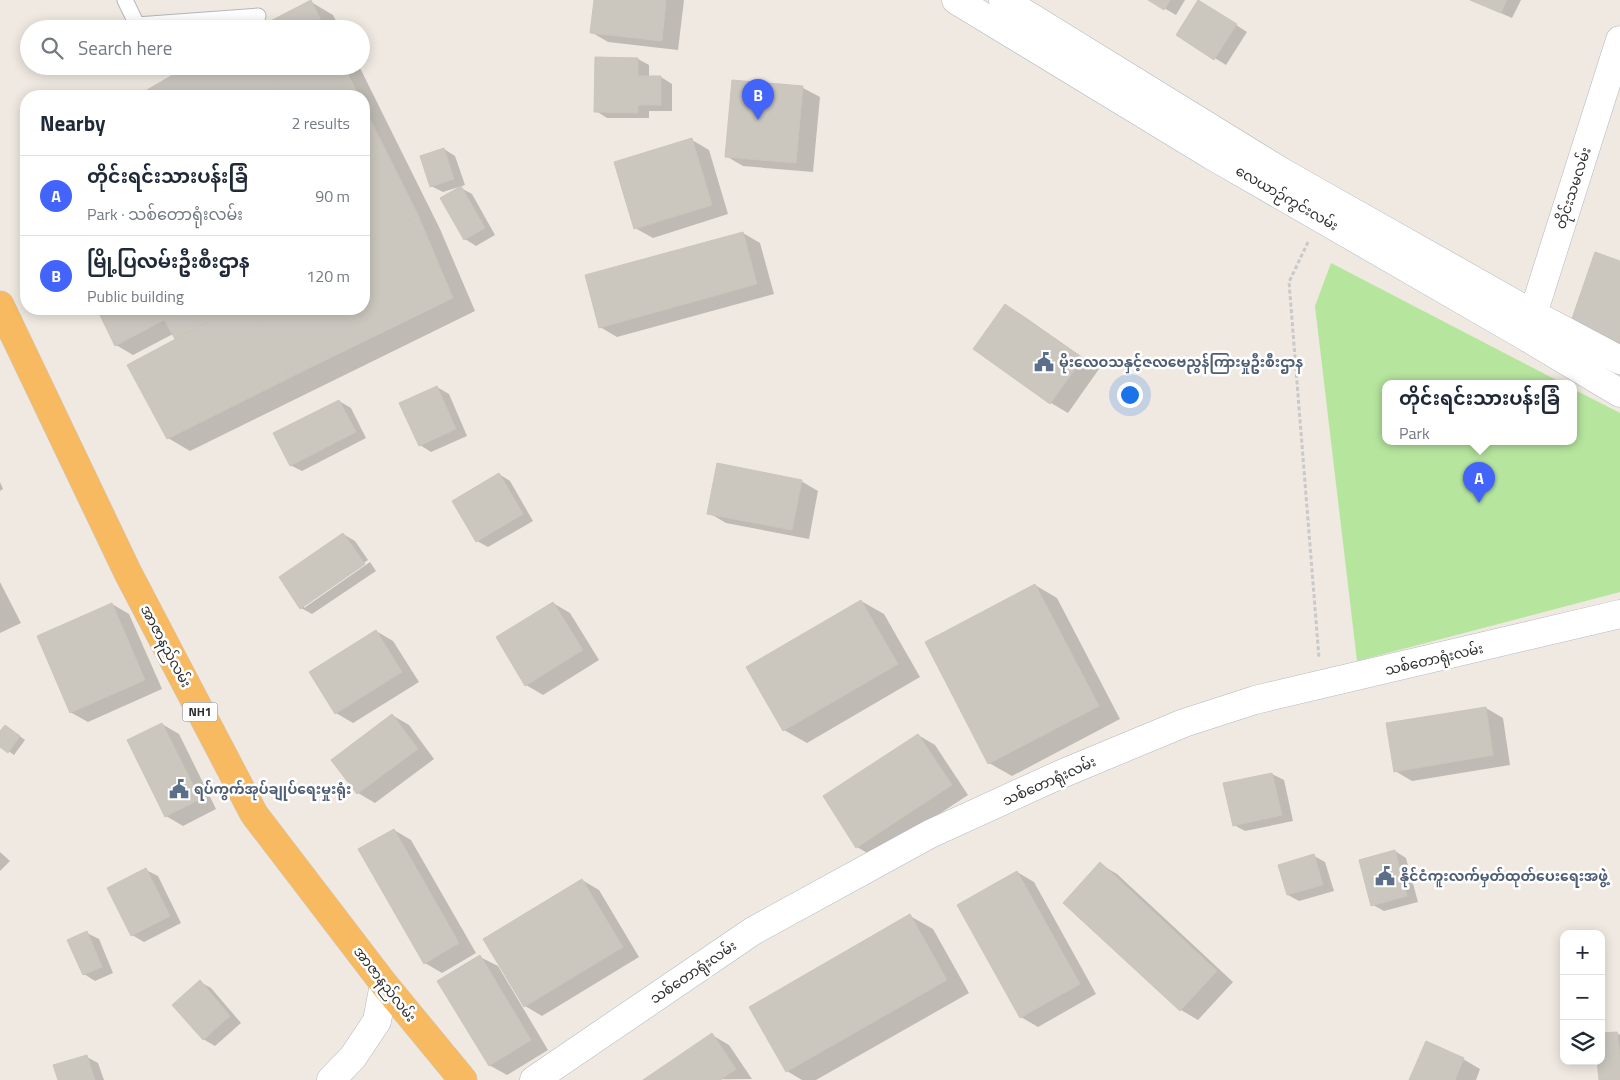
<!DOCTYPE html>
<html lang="en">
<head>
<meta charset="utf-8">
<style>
  :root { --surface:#fff; --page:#f2f2f3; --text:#1f2937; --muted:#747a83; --line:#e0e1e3; --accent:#4264fb }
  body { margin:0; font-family:"Titillium Web","Noto Sans Myanmar",sans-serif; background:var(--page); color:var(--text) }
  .controls { position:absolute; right:15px; bottom:15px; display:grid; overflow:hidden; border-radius:10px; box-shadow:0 2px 12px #0003 }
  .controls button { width:45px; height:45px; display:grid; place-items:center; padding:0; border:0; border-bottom:1px solid var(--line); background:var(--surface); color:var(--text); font:25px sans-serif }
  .you { position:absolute; left:1129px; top:394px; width:18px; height:18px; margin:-12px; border:4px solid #fff; border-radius:50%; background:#1a73e8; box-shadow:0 0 0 8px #1a73e833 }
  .badge { display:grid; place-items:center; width:32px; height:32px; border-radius:50%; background:var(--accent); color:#fff; font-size:16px; font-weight:700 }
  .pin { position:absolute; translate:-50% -41px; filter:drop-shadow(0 1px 2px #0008) }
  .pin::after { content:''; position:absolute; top:26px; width:18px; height:15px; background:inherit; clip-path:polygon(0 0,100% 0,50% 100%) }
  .popup { position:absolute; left:1382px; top:380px; width:195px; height:65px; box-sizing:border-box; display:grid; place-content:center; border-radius:10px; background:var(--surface); filter:drop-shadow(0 1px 4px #0005); font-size:16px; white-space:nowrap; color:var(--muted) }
  .popup b { font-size:19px; color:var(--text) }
  .popup::after { content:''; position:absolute; left:50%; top:100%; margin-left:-10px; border:10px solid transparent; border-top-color:var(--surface) }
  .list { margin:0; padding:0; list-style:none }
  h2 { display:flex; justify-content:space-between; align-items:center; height:65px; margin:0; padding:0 20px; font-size:21px }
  h2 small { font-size:16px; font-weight:400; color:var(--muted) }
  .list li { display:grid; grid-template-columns:32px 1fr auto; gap:15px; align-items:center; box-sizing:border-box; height:80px; padding:0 20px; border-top:1px solid var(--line) }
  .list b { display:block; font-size:19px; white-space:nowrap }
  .list p { margin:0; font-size:16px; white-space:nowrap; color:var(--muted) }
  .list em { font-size:16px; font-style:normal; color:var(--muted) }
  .icon { flex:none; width:28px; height:28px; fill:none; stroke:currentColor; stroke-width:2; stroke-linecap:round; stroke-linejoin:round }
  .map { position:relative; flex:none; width:1620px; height:1080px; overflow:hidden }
  .search { position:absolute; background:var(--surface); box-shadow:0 2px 12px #0003; left:20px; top:20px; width:350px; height:55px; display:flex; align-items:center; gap:12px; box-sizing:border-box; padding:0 18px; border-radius:28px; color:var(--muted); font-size:19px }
  .panel { position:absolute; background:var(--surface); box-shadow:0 2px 12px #0003; left:20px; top:90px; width:350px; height:225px; border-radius:20px }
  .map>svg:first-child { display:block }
  .green { fill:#b6e59e }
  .shadow { fill:#0003 }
  .building { fill:#cbc7bf; stroke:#cbc5ba }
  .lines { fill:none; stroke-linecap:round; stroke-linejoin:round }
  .service-casing { stroke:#b4b7c1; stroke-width:17 }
  .minor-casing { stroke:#b4b7c1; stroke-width:29 }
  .tertiary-casing { stroke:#b4b7c1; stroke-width:29 }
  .trunk-casing { stroke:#c9c9c9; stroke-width:29 }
  .path { stroke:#c9c9c9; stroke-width:3; stroke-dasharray:4 2.5; stroke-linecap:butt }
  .service { stroke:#fff; stroke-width:15 }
  .minor { stroke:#fff; stroke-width:28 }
  .tertiary { stroke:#fff; stroke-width:28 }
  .trunk { stroke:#f8ba60; stroke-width:28 }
  .labels { text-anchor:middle; stroke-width:5; stroke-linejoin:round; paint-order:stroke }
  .shield { fill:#fff; stroke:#6d6d6d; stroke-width:1 }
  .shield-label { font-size:12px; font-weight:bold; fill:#2e2e2e }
  .street-label { font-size:14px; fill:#2e2e2e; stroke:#fff }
  .service-label { font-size:14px; font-weight:bold; fill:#4e5e75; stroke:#fff; text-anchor:start }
</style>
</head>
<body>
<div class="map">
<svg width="1620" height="1080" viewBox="0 0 1620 1080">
  <rect width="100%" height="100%" fill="#efe9e1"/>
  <polygon class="green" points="1331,263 1564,384 1385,384 1385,442 1573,442 1573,389 1620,413 1620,592 1357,661 1315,306"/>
  <g class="shadow">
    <polygon points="595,0 684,0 678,50 608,42 591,32"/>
    <polygon points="1150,0 1185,0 1176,15"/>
    <polygon points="1471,0 1521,0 1512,18"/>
    <polygon points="311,2 333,15 340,29 257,29"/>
    <polygon points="1210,8 1247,32 1226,65 1178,35"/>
    <polygon points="596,58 638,59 649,65 649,77 661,77 672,84 672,111 649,111 649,118 607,118 596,111"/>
    <polygon points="191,66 359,66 440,229 475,311 190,451 168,438 178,339 173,334 133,355 116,345 100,312 106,309 364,309 364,96 151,96 148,90"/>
    <polygon points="733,81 803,88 820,97 813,172 743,166 726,156"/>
    <polygon points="692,140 709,150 728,214 653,238 635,228"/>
    <polygon points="444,149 455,156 465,185 443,192 431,186"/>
    <polygon points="461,188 472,194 495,235 476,246 465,239"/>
    <polygon points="743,233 760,243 774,294 617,337 600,327"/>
    <polygon points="1005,305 1022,315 1099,369 1068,413 1051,403 975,349"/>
    <polygon points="437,387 449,394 467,436 431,452 420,445"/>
    <polygon points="339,401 351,408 366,438 302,471 290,465"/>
    <polygon points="499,474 510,481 533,521 488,547 477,541"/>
    <polygon points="801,481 818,491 809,539 726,523 709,513"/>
    <polygon points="0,482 3,489 0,491"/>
    <polygon points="343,534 355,541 368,560 304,605 304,608 370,562 376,571 312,614 301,608"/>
    <polygon points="0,582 21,623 0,633"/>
    <polygon points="1035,585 1057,598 1120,719 1012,776 989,763 926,643"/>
    <polygon points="861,601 884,614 920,677 807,743 784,730"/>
    <polygon points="553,603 570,613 599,660 543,695 526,685"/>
    <polygon points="112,604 129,614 162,689 88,722 70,712"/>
    <polygon points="376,631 393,641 419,682 353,723 336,713 311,673"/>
    <polygon points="1486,708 1503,718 1510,765 1412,781 1395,771"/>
    <polygon points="392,715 409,725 434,759 375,803 358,793 333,760"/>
    <polygon points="162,724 179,734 216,809 183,826 166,816"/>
    <polygon points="10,729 25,740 14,755 0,745 0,733"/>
    <polygon points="918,735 935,745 968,795 874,857 857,847"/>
    <polygon points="1272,774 1284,780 1293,821 1245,831 1234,825"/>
    <polygon points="394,830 411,840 476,953 442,973 425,963"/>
    <polygon points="1395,851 1406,858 1418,902 1384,911 1373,905"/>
    <polygon points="0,852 10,861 0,871"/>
    <polygon points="1314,856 1325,862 1334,891 1299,901 1288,895"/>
    <polygon points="1100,864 1117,874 1233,982 1198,1020 1181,1010 1065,902"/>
    <polygon points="146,870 158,876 181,923 144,942 132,935 109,889"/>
    <polygon points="1017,872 1034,882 1096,994 1038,1027 1021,1017"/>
    <polygon points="582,880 599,890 639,957 542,1016 525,1006"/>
    <polygon points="910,916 933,929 969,993 816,1080 802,1080 787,1071"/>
    <polygon points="87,933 99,939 113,973 95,981 84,974"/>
    <polygon points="480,957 498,966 548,1050 507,1075 489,1065"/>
    <polygon points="200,982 211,988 241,1023 215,1046 203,1039"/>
    <polygon points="1617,1033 1620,1035 1620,1080 1600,1080 1601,1035"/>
    <polygon points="712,1035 729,1045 752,1079 645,1080"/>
    <polygon points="87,1057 98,1063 104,1080 59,1080"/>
    <polygon points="1463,1059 1480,1069 1476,1080 1410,1080"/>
  </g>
  <g class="building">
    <polygon points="311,0 325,29 255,29"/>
    <polygon points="594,0 666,0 662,41 590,33"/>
    <polygon points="1148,0 1170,0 1164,10"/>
    <polygon points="1198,0 1237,24 1214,60 1176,35"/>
    <polygon points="1470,0 1507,0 1501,13"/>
    <polygon points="595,57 638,58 638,76 661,76 661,105 638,105 638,113 594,112"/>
    <polygon points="188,66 264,66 278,91 268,96 149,96 147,90"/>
    <polygon points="264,66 344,66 359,96 280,96"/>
    <polygon points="732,80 803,86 796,163 725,157"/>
    <polygon points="364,107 418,215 364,245"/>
    <polygon points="692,138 712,205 634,229 614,162"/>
    <polygon points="444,148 454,179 430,187 420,156"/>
    <polygon points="461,186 485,228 464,240 440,198"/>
    <polygon points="418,215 453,298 289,378 252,309 364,309 364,245"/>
    <polygon points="743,232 757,284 599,328 585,275"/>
    <polygon points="1595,252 1620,261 1620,348 1568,330"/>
    <polygon points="1005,304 1083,358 1050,404 973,349"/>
    <polygon points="103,309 232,309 175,339 164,320 115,346 98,311"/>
    <polygon points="232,309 252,309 289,378 167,439 127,365"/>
    <polygon points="437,386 456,429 419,446 399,403"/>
    <polygon points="339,400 356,432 290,466 273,433"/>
    <polygon points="717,463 802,480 792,530 707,514"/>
    <polygon points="499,473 523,514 476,542 452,501"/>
    <polygon points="343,533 365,564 300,609 279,577"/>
    <polygon points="1035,584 1099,706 988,764 925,642"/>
    <polygon points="861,600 898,664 783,731 746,667"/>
    <polygon points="553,602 583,650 525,686 496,637"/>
    <polygon points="112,603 145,680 70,713 37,636"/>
    <polygon points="376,630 402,672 335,714 309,672"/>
    <polygon points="1486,707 1493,755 1394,772 1386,723"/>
    <polygon points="392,714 418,749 357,794 331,760"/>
    <polygon points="162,723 200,799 165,817 127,740"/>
    <polygon points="5,725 20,736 8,753 0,747 0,731"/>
    <polygon points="918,734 952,785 856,848 823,796"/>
    <polygon points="1272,773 1282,815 1233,826 1223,783"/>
    <polygon points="394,829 459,943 424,964 358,849"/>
    <polygon points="1395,850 1407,896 1371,906 1359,860"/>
    <polygon points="1314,854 1323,885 1287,895 1278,865"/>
    <polygon points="1100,862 1217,971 1180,1011 1063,903"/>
    <polygon points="146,868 170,916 131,936 107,888"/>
    <polygon points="1017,871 1080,984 1020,1018 957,905"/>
    <polygon points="582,879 623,947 524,1007 483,939"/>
    <polygon points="910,914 947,980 786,1072 749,1007"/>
    <polygon points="87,931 102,967 83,975 67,940"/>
    <polygon points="480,955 531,1040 489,1066 437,981"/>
    <polygon points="200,980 230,1016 203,1040 172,1005"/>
    <polygon points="1617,1032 1620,1054 1620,1080 1599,1080 1597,1061 1601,1061 1601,1033"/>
    <polygon points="712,1033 736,1069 720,1080 643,1080"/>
    <polygon points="1426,1041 1464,1058 1455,1080 1409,1080"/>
    <polygon points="87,1055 95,1080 58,1080 53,1065"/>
  </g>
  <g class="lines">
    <defs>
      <polyline id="service" points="125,0 137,25 258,16"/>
      <g id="minor">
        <polyline points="1523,335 1533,314 1620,40"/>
        <polyline points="331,1080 353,1057 377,1021 384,984"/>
        <polyline points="534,1080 753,931 930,834 1059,775 1184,723 1255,700 1620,614"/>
      </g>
      <g id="tertiary">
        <polyline points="956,0 1211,155 1523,335 1620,393"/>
        <polyline points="1003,0 1282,172 1533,314 1620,360"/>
      </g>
      <polyline id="trunk" points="0,305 128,573 254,814 384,984 463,1080"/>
    </defs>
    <use href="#service" class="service-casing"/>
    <use href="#minor" class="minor-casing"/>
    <use href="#tertiary" class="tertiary-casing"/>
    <use href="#trunk" class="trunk-casing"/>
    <polyline class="path" points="1308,242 1289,282 1319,658"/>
    <use href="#service" class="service"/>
    <use href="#minor" class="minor"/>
    <use href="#tertiary" class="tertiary"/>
    <use href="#trunk" class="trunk"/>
  </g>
  <defs>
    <symbol id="civic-bare" viewBox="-9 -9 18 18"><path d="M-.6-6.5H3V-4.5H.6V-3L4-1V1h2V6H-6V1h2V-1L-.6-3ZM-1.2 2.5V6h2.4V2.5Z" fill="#5c6f8a" stroke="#fff" stroke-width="2.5" paint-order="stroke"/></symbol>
  </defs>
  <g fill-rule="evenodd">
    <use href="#civic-bare" x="1030" y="348" width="28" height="28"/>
    <use href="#civic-bare" x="165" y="775" width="28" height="28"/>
    <use href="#civic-bare" x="1371" y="862" width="28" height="28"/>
  </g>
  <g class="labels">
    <rect class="shield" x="182.5" y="702.5" width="35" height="19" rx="4"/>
    <g class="shield-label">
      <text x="200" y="716">NH1</text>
    </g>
    <g class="street-label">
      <text transform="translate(1573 188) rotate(-72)" y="5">တိုင်းသမလမ်း</text>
      <text transform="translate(1287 198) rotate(30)" y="5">လေယာဉ်ကွင်းလမ်း</text>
      <text transform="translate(166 646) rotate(62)" y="5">အာဇာနည်လမ်း</text>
      <text transform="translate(1434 659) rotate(-13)" y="5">သစ်တောရုံးလမ်း</text>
      <text transform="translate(1049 781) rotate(-24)" y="5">သစ်တောရုံးလမ်း</text>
      <text transform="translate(693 972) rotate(-34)" y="5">သစ်တောရုံးလမ်း</text>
      <text transform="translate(385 984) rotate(52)" y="5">အာဇာနည်လမ်း</text>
    </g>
    <g class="service-label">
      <text x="1059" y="367">မိုးလေဝသနှင့်ဇလဗေညွန်ကြားမှုဦးစီးဌာန</text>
      <text x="194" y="794">ရပ်ကွက်အုပ်ချုပ်ရေးမှုးရုံး</text>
      <text x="1400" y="881">နိုင်ငံကူးလက်မှတ်ထုတ်ပေးရေးအဖွဲ့</text>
    </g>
  </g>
</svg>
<div class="controls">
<button>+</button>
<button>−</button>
<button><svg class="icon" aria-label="layers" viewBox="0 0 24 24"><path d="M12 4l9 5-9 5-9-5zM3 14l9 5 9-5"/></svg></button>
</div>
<div class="you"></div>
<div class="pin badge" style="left:1479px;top:503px">A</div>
<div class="popup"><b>တိုင်းရင်းသားပန်းခြံ</b>Park</div>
<div class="pin badge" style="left:758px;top:120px">B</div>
<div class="search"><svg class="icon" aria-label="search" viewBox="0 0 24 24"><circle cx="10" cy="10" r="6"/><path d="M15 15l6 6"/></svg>Search here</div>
<section class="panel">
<h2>Nearby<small>2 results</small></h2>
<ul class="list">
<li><span class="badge">A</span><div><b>တိုင်းရင်းသားပန်းခြံ</b><p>Park · သစ်တောရုံးလမ်း</p></div><em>90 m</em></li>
<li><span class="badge">B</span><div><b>မြို့ပြလမ်းဦးစီးဌာန</b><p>Public building</p></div><em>120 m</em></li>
</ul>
</section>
</div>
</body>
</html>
